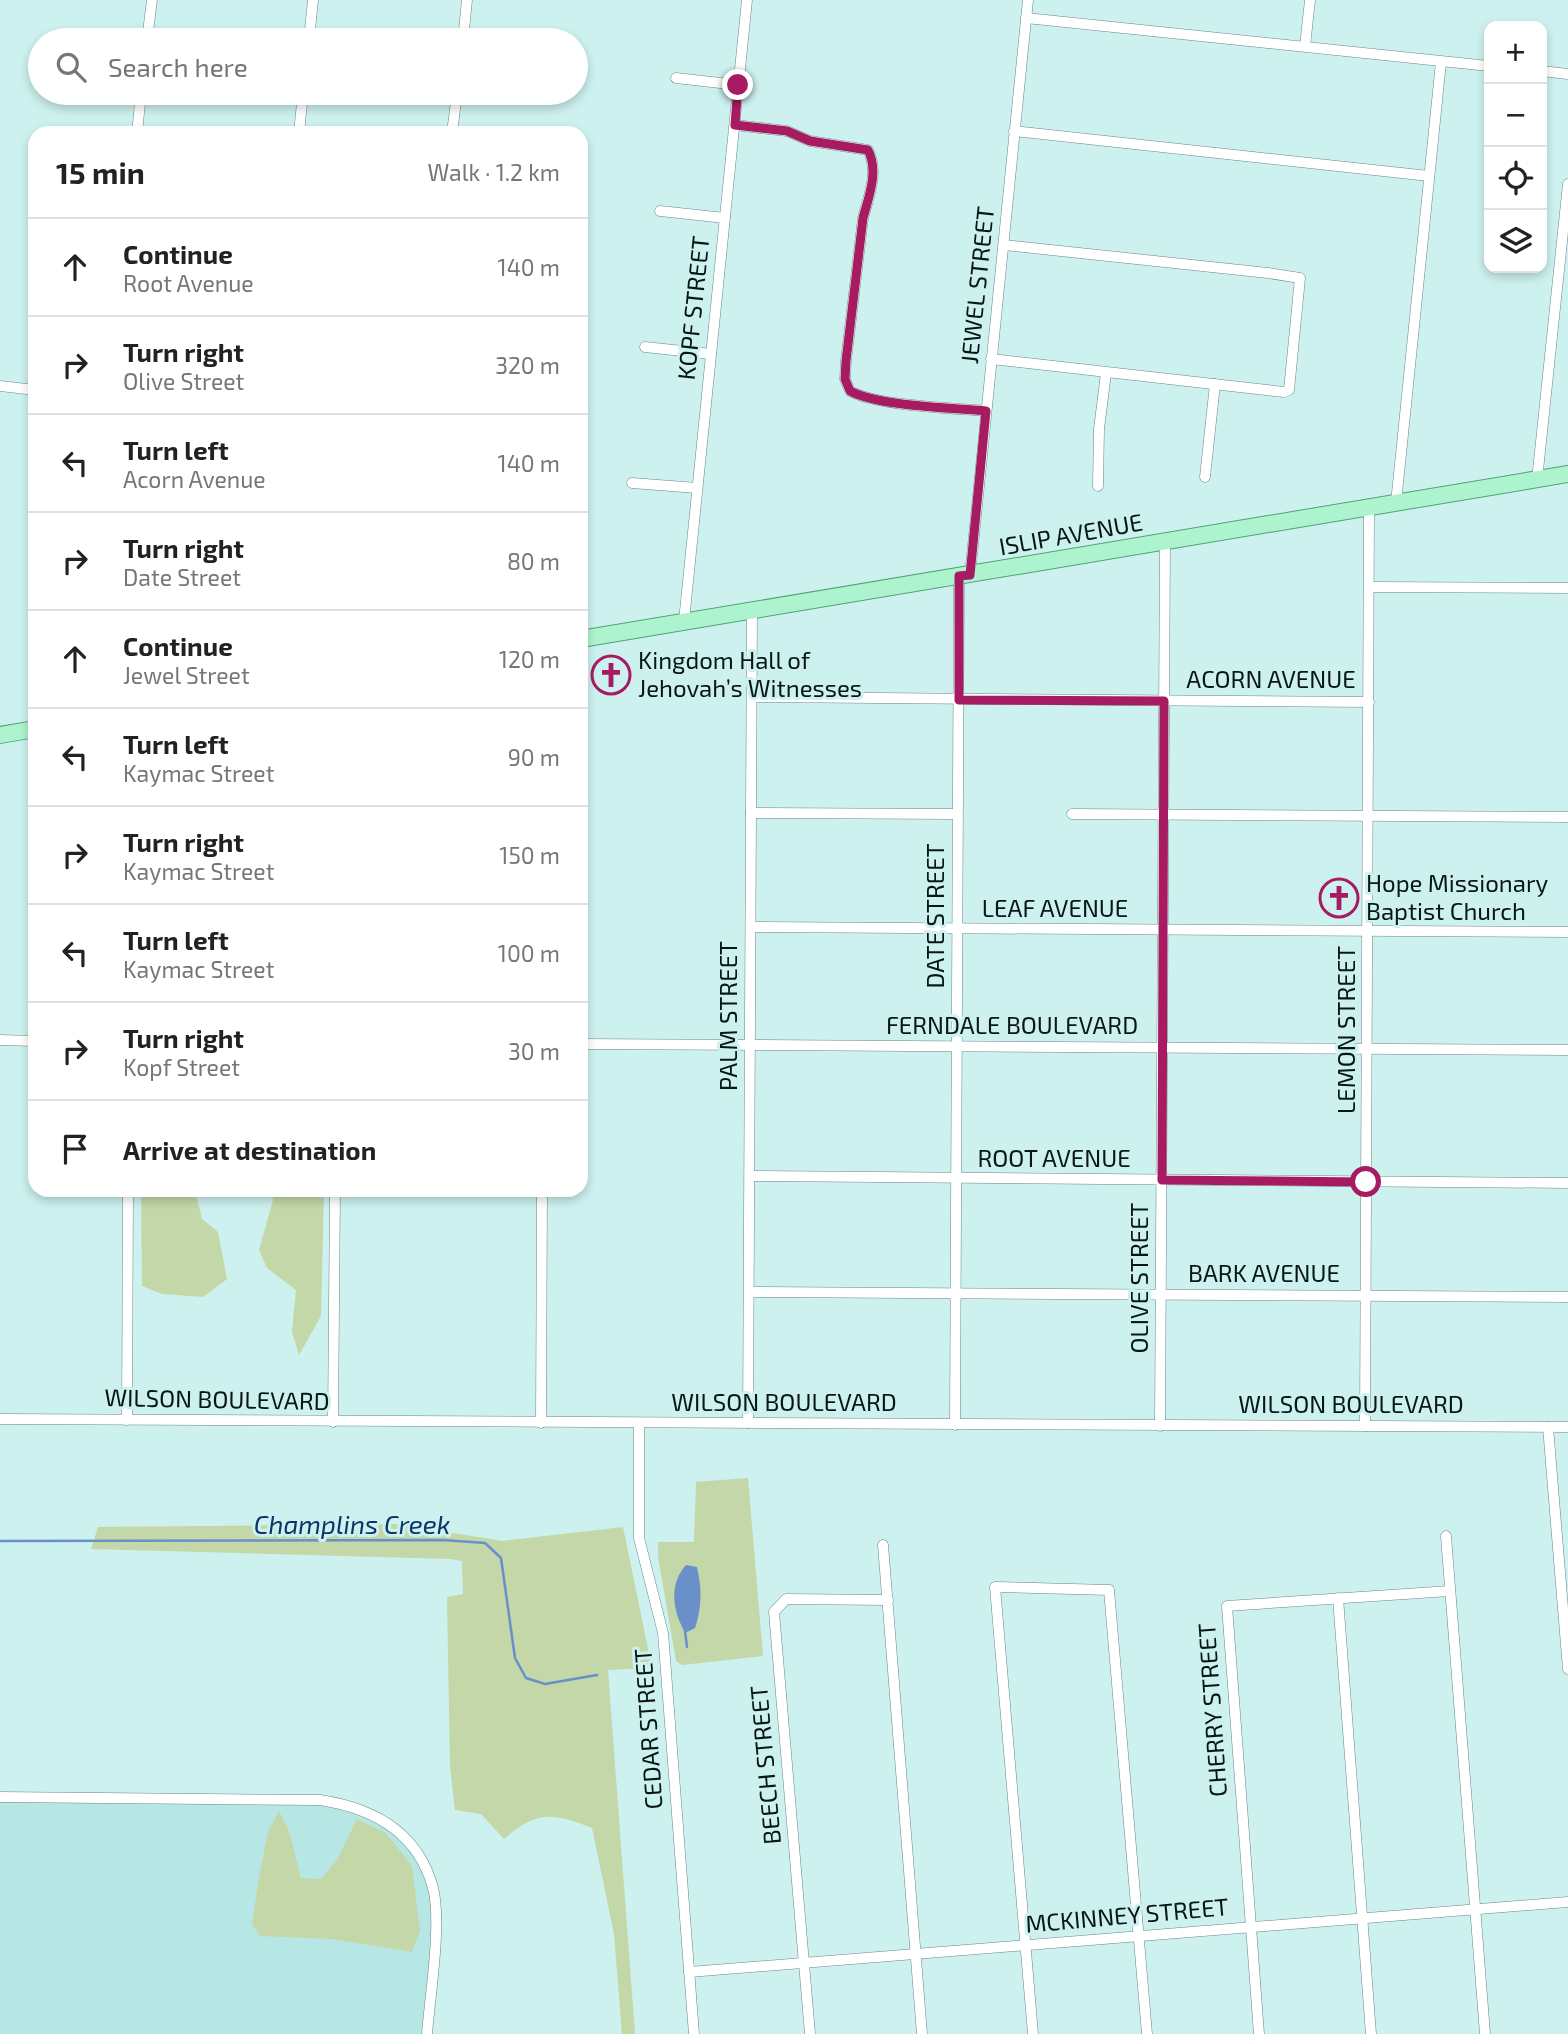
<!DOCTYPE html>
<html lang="en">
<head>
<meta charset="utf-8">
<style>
  :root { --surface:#fff; --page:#f6f6f6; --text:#222; --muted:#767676; --line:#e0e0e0 }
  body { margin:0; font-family:"Exo 2",sans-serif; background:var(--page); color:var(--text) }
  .controls { position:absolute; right:21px; top:21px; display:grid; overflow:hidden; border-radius:14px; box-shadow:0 4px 10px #0003 }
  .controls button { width:63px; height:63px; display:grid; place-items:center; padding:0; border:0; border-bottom:2px solid var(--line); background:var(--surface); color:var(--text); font:35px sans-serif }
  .stop { position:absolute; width:21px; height:21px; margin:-16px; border:5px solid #a61b61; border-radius:50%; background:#fff }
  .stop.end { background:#a61b61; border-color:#fff; box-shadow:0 2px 7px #0008 }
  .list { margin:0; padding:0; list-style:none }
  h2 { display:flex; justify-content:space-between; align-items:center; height:91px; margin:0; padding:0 28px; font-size:30px }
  h2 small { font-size:23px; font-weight:400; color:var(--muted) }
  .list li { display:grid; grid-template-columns:46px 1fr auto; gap:21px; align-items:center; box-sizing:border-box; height:98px; padding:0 28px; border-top:2px solid var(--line) }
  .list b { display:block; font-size:26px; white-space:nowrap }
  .list p { margin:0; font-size:23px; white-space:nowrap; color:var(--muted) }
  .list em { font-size:23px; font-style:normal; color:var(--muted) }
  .icon { flex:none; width:38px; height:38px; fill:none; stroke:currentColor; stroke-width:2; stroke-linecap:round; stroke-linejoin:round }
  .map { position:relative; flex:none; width:1568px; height:2034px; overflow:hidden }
  .search { position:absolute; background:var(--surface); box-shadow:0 4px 10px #0003; left:28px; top:28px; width:560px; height:77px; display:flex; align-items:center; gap:18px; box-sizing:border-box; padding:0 24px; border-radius:38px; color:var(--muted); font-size:26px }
  .panel { position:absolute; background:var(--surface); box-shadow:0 4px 10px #0003; left:28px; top:126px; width:560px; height:1071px; border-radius:21px }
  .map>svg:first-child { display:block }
  .built { fill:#b7e7e4 }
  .green { fill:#c4d7a8 }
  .water { fill:#6990c9 }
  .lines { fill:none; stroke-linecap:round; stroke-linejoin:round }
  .stream { stroke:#6990c9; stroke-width:2.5 }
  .minor-casing { stroke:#668986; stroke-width:11 }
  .primary-casing { stroke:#50a278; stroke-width:18 }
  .minor { stroke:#fff; stroke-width:10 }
  .primary { stroke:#adf4ce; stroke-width:16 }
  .route { stroke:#a61b61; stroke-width:9 }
  .labels { text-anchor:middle; stroke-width:6; stroke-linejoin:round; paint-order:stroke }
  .street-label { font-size:24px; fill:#081615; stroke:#ccf1ef }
  .poi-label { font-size:24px; fill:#081615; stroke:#ccf1ef; text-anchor:start }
  .water-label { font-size:26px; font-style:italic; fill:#0d3468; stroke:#ccf1ef }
</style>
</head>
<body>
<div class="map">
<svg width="1568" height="2034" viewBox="0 0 1568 2034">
  <rect width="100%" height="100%" fill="#ccf1ef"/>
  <polygon class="built" points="0,1797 347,1804 408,1842 433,1888 435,1923 427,2034 0,2034"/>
  <g class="green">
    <polygon points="141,1190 195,1190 202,1219 218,1232 227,1279 203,1297 162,1294 142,1286"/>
    <polygon points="270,1190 324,1190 321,1316 299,1355 292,1332 296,1290 267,1268 259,1250 273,1200"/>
    <polygon points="748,1478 763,1656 682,1665 676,1661 658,1557 658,1542 694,1542 696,1482"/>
    <path d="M399 1524 502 1541 623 1527 652 1668 608 1670 635 2034H622L614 1934 592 1828C552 1812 536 1811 504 1839L481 1814 455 1810 450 1767 447 1597 463 1594 462 1561 450 1559 91 1549 98 1527Z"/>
    <polygon points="279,1811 289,1831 301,1878 321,1879 337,1860 357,1819 386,1833 412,1866 420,1931 412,1952 332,1939 260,1936 252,1924 259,1877 268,1832"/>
  </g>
  <path class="water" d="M686 1565 697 1567C702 1588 702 1607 695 1628L685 1633C673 1611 668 1585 686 1565Z"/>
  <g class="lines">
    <g class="stream">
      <polyline points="0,1541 443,1540 485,1543 501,1558 515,1658 526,1678 545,1684 597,1675"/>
      <polyline points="685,1631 687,1647"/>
    </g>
    <defs>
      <g id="minor">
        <polyline points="1026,18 1489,66"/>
        <polyline points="147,40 152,0"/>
        <polyline points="309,40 313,0"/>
        <polyline points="463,40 467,0"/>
        <polyline points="1305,46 1310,0"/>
        <polyline points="1542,71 1568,74"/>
        <polyline points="676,78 738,85"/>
        <path d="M735 125 787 131 810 141 868 150C879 171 869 196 863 218L846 361 845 379 850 391C877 406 952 408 986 411"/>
        <polyline points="1014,131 1429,176"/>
        <polyline points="137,133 141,93"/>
        <polyline points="299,133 303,93"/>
        <polyline points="452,133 457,93"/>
        <polyline points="660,211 725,218"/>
        <polyline points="645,347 711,354"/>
        <polyline points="991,359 1284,392 1289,390 1300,278 1268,273 1004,245"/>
        <polyline points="0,386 35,390"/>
        <polyline points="1205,477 1215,384"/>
        <polyline points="1537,480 1568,184"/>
        <polyline points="632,483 697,488"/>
        <polyline points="1098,486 1099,429 1106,373"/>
        <polyline points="1396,503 1441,62"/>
        <polyline points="970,575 1028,0"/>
        <polyline points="1370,587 1568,588"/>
        <polyline points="684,621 747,0"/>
        <polyline points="752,697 1369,702"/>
        <polyline points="751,813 957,814"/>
        <polyline points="1072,814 1568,817"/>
        <polyline points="751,927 1568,932"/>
        <polyline points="0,1040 35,1041"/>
        <polyline points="581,1044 1568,1050"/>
        <polyline points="750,1176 1568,1183"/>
        <polyline points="749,1292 1568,1297"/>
        <polyline points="0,1419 1568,1427"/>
        <polyline points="127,1420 128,1190"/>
        <polyline points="333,1422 335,1190"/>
        <polyline points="541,1423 542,1190"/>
        <polyline points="639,1423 639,1538 663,1633 694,2034"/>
        <polyline points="748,1423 752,610"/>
        <polyline points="955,1425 959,576"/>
        <polyline points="1160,1426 1165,542"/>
        <polyline points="1365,1426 1369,508"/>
        <polyline points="1548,1427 1568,1669"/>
        <polyline points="1446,1536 1485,2034"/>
        <polyline points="883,1545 922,2034"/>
        <polyline points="1338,1598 1371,2034"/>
        <path d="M0 1797 320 1800C373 1808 418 1832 433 1888 442 1923 430 1995 427 2034"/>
        <polyline points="689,1972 1568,1902"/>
        <polyline points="810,2034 774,1612 786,1599 888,1600"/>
        <polyline points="1033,2034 995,1587 1109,1590 1147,2034"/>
        <polyline points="1259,2034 1227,1606 1450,1591"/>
      </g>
      <g id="primary">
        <polyline points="581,639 1568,474"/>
        <polyline points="0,735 35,729"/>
      </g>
    </defs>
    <use href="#minor" class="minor-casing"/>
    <use href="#primary" class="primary-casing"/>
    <use href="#minor" class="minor"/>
    <use href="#primary" class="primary"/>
  </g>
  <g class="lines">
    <path class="route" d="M738 85 735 125 787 131 810 141 868 150C879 171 869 196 863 218L846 361 845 379 850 391C877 406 952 408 986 411L970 575 959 576V700L1164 701 1162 1180 1366 1182"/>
  </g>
  <defs>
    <symbol id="church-ring" viewBox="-11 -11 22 22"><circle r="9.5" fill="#ccf1ef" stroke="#a61b61" stroke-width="1.5"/><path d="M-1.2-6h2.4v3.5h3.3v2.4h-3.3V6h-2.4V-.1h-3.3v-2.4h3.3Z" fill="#a61b61"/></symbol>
  </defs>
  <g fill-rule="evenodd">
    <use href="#church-ring" x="589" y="653" width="44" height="44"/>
    <use href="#church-ring" x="1317" y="876" width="44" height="44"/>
  </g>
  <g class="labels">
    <g class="street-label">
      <text transform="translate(978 285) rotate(-84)" y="8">JEWEL STREET</text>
      <text transform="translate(694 308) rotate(-84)" y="8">KOPF STREET</text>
      <text transform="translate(1071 535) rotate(-10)" y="8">ISLIP AVENUE</text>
      <text x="1271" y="688">ACORN AVENUE</text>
      <text x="1055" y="917">LEAF AVENUE</text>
      <text transform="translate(936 916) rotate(-90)" y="8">DATE STREET</text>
      <text transform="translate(729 1016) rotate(-90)" y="8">PALM STREET</text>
      <text x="1012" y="1034">FERNDALE BOULEVARD</text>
      <text transform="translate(1347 1030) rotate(-90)" y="8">LEMON STREET</text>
      <text x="1054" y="1167">ROOT AVENUE</text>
      <text x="1264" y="1282">BARK AVENUE</text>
      <text transform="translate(1140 1278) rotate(-90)" y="8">OLIVE STREET</text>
      <text transform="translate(217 1400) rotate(1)" y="8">WILSON BOULEVARD</text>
      <text x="784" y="1411">WILSON BOULEVARD</text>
      <text x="1351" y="1413">WILSON BOULEVARD</text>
      <text transform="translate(1213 1710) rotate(-94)" y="8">CHERRY STREET</text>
      <text transform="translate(649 1729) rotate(-94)" y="8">CEDAR STREET</text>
      <text transform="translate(766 1765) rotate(-95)" y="8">BEECH STREET</text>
      <text transform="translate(1127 1916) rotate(-5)" y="8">MCKINNEY STREET</text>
    </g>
    <g class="poi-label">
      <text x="638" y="669">Kingdom Hall of<tspan x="638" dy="28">Jehovah’s Witnesses</tspan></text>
      <text x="1366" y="892">Hope Missionary<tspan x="1366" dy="28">Baptist Church</tspan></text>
    </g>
    <g class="water-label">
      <text x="352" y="1534">Champlins Creek</text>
    </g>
  </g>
</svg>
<div class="controls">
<button>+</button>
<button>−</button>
<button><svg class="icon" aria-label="locate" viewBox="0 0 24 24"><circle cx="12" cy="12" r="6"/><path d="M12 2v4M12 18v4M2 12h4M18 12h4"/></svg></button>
<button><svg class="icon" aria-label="layers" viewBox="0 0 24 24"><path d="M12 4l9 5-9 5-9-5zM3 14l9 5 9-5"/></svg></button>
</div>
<div class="stop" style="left:1366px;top:1182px"></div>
<div class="stop end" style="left:738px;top:85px"></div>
<div class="search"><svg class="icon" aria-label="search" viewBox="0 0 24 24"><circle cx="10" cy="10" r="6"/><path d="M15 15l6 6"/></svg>Search here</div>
<section class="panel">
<h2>15 min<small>Walk · 1.2 km</small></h2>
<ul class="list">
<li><svg class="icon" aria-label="ahead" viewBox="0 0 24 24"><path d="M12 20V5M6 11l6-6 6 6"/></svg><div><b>Continue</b><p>Root Avenue</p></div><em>140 m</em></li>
<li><svg class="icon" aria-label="right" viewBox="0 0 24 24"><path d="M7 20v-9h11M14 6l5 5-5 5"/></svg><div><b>Turn right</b><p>Olive Street</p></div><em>320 m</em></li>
<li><svg class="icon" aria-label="left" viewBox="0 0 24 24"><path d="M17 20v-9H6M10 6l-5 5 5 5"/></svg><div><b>Turn left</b><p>Acorn Avenue</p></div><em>140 m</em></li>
<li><svg class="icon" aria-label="right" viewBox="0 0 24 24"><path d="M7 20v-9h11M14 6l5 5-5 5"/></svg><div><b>Turn right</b><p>Date Street</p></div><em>80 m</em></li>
<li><svg class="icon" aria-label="ahead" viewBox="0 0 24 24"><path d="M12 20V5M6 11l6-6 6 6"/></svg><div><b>Continue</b><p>Jewel Street</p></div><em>120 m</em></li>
<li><svg class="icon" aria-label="left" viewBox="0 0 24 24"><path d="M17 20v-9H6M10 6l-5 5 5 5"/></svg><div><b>Turn left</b><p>Kaymac Street</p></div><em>90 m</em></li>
<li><svg class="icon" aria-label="right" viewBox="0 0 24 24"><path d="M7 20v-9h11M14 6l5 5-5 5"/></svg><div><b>Turn right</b><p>Kaymac Street</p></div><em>150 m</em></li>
<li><svg class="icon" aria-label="left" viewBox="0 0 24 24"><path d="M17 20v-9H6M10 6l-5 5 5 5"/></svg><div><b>Turn left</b><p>Kaymac Street</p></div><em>100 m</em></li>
<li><svg class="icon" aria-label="right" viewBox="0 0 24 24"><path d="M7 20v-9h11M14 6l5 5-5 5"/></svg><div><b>Turn right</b><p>Kopf Street</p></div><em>30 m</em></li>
<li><svg class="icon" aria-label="arrive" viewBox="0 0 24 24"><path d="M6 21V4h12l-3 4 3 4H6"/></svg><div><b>Arrive at destination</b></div></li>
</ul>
</section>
</div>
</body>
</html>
